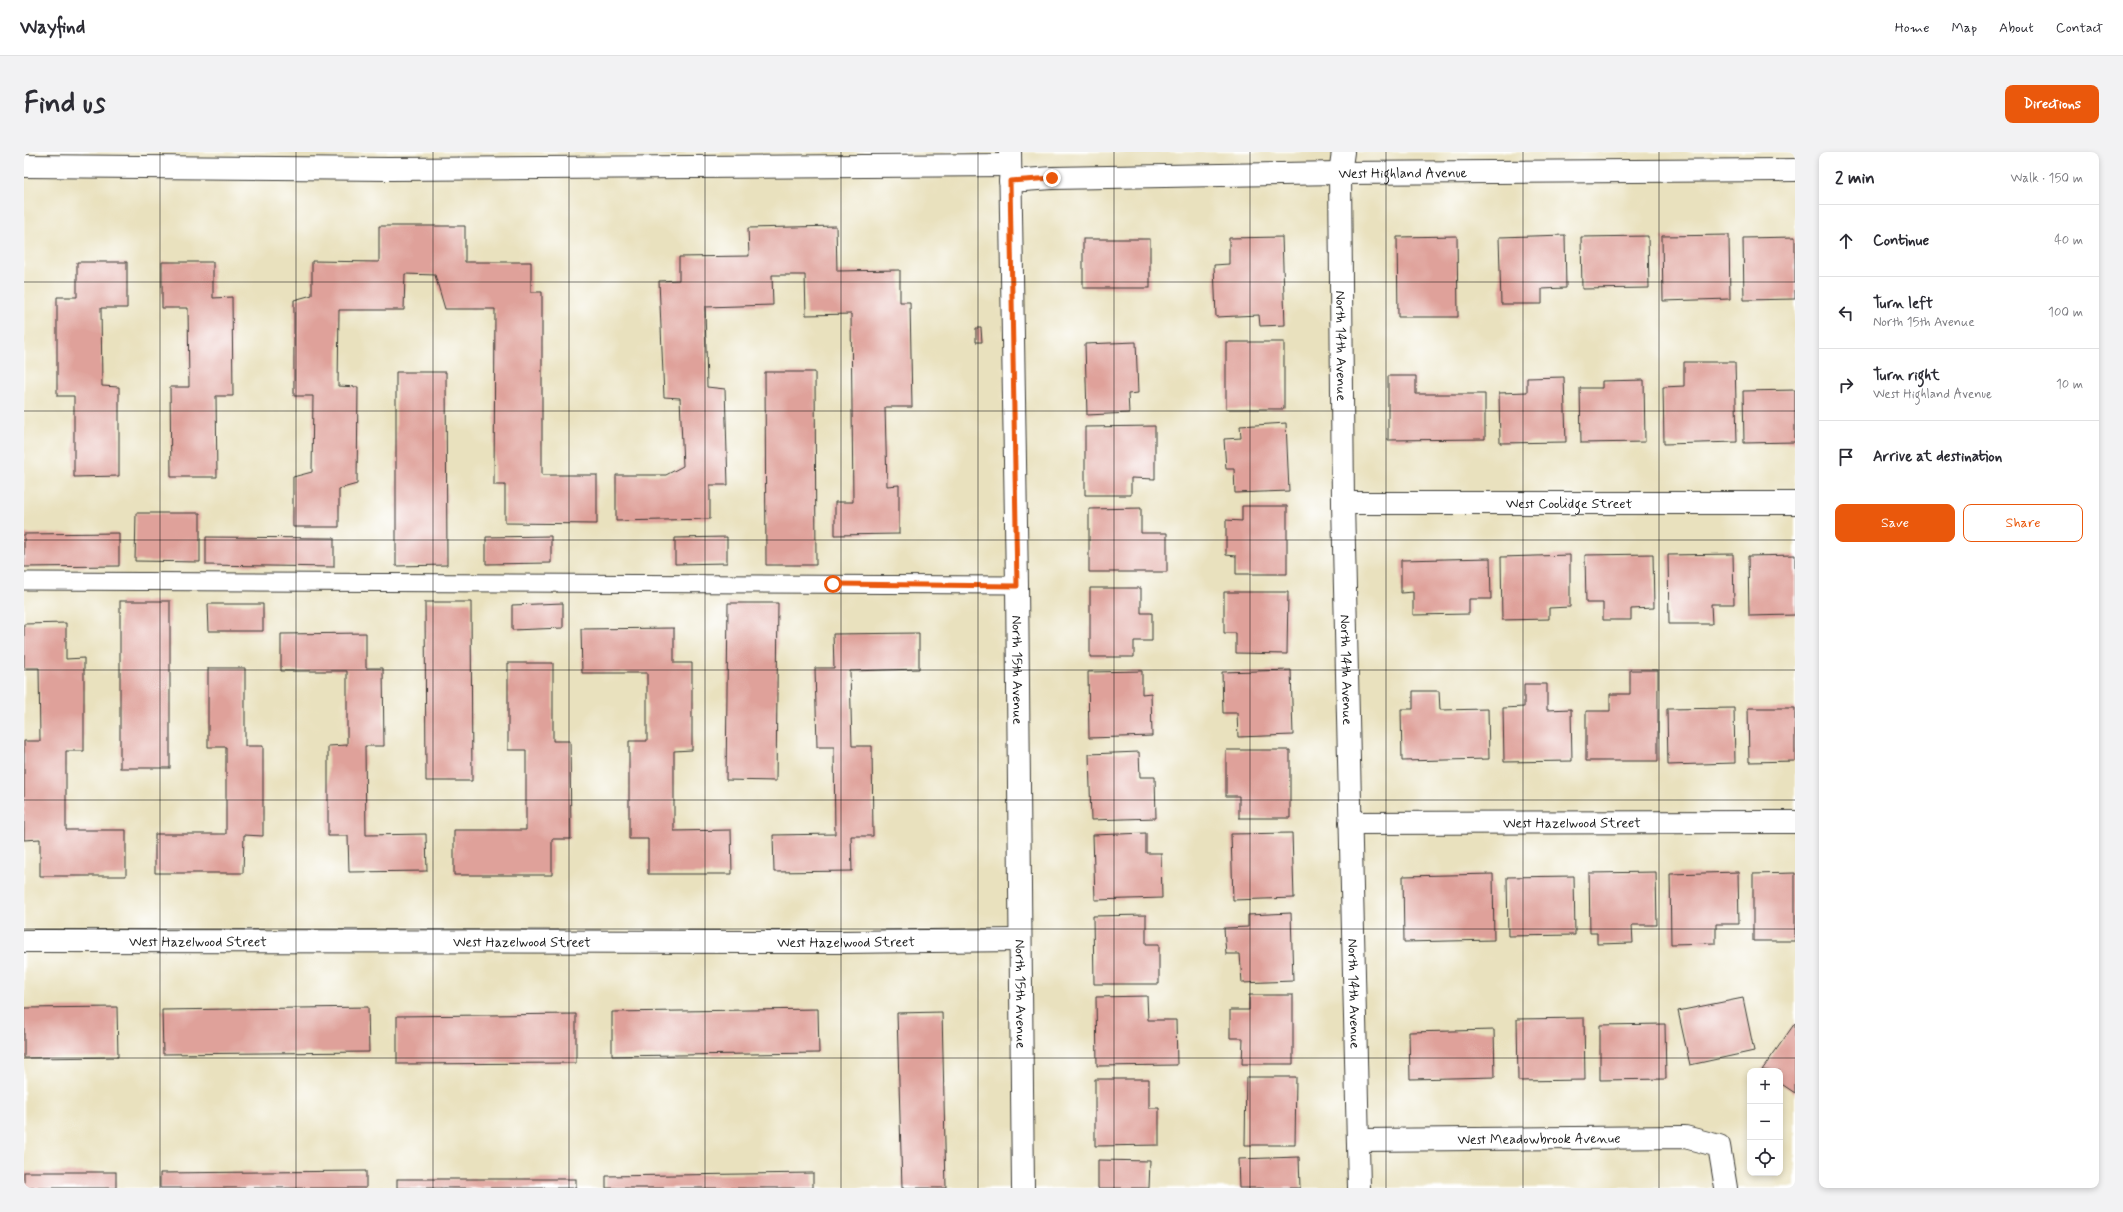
<!DOCTYPE html>
<html lang="en">
<head>
<meta charset="utf-8">
<style>
  :root { --surface:#fff; --page:#f2f2f3; --text:#2b2b33; --muted:#7c7c81; --line:#e1e1e2; --accent:#ea580c }
  body { margin:0; font-family:Mynerve,sans-serif; background:var(--page); color:var(--text) }
  .controls { position:absolute; right:12px; bottom:12px; display:grid; overflow:hidden; border-radius:8px; box-shadow:0 2px 6px #0003 }
  .controls button { width:36px; height:36px; display:grid; place-items:center; padding:0; border:0; border-bottom:1px solid var(--line); background:var(--surface); color:var(--text); font:20px sans-serif }
  .stop { position:absolute; width:12px; height:12px; margin:-9px; border:3px solid #ea580c; border-radius:50%; background:#fff }
  .stop.end { background:#ea580c; border-color:#fff; box-shadow:0 1px 4px #0008 }
  .list { margin:0; padding:0; list-style:none }
  h2 { display:flex; justify-content:space-between; align-items:center; height:52px; margin:0; padding:0 16px; font-size:17px }
  h2 small { font-size:13px; font-weight:400; color:var(--muted) }
  .list li { display:grid; grid-template-columns:26px 1fr auto; gap:12px; align-items:center; box-sizing:border-box; height:72px; padding:0 16px; border-top:1px solid var(--line) }
  .list b { display:block; font-size:15px; white-space:nowrap }
  .list p { margin:0; font-size:13px; white-space:nowrap; color:var(--muted) }
  .list em { font-size:13px; font-style:normal; color:var(--muted) }
  .actions { display:flex; gap:8px; padding:12px 16px }
  .actions a { flex:1; padding:9px 0; border:1px solid var(--accent); border-radius:8px; text-align:center; font-size:14px; color:var(--accent) }
  .actions .main { background:var(--accent); color:#fff }
  .icon { flex:none; width:22px; height:22px; fill:none; stroke:currentColor; stroke-width:2; stroke-linecap:round; stroke-linejoin:round }
  .map { position:relative; flex:none; width:1771px; height:1036px; overflow:hidden; border-radius:8px }
  header { display:flex; align-items:center; gap:24px; box-sizing:border-box; height:56px; padding:0 20px; background:var(--surface); border-bottom:1px solid var(--line) }
  header strong { font-size:19px }
  nav { display:flex; gap:22px; margin-inline-start:auto; font-size:14px }
  .intro { display:flex; align-items:center; justify-content:space-between; box-sizing:border-box; height:96px; padding:0 24px }
  h1 { margin:0; font-size:28px }
  .button { padding:10px 18px; border-radius:8px; background:var(--accent); color:#fff; font-size:14px; font-weight:700 }
  main { display:flex; gap:24px; padding:0 24px }
  aside { flex:1; background:var(--surface); border-radius:8px; box-shadow:0 2px 6px #0003 }
  .map>svg:first-child { display:block }
  .building { fill:#dfa19a }
  .lines { fill:none; stroke-linecap:round; stroke-linejoin:round }
  .service-casing { stroke:#3b3a34; stroke-width:19 }
  .minor-casing { stroke:#3b3a34; stroke-width:24 }
  .tertiary-casing { stroke:#3b3a34; stroke-width:24 }
  .service { stroke:#fff; stroke-width:17 }
  .minor { stroke:#fff; stroke-width:22 }
  .tertiary { stroke:#fff; stroke-width:22 }
  .route { stroke:#ea580c; stroke-width:5 }
  .grid { fill:none; stroke:#1c1c1c; stroke-width:1; stroke-opacity:0.55 }
  .labels { text-anchor:middle; stroke-width:3.5; stroke-linejoin:round; paint-order:stroke }
  .street-label { font-size:14px; fill:#1c1c1c; stroke:#fff }
</style>
</head>
<body>
<header>
<strong>Wayfind</strong>
<nav><a>Home</a><a>Map</a><a>About</a><a>Contact</a></nav>
</header>
<div class="intro"><h1>Find us</h1><a class="button">Directions</a></div>
<main>
<div class="map">
<svg width="1771" height="1036" viewBox="0 0 1771 1036">
  <rect width="100%" height="100%" fill="#fff"/>
  <filter id="ink" filterUnits="userSpaceOnUse"><feTurbulence type="fractalNoise" baseFrequency=".025" numOctaves="2"/><feDisplacementMap in="SourceGraphic" scale="8" xChannelSelector="R" yChannelSelector="G"/><feConvolveMatrix kernelMatrix="1 2 1 2 8 2 1 2 1" color-interpolation-filters="sRGB"/></filter>
  <filter id="wash" filterUnits="userSpaceOnUse"><feTurbulence type="fractalNoise" baseFrequency=".012" numOctaves="4" result="noise"/><feDisplacementMap in="SourceGraphic" scale="16" xChannelSelector="R" yChannelSelector="G"/><feGaussianBlur stdDeviation="0.9" result="paint"/><feColorMatrix in="noise" values="0 0 0 0 0 0 0 0 0 0 0 0 0 0 0 0 0 1.4 0 .05"/><feComposite in="paint" operator="in"/></filter>
  <g filter="url(#wash)">
    <rect width="100%" height="100%" fill="#e9e1be"/>
    <g id="blocks">
      <g class="building">
        <polygon points="355,74 441,74 441,110 507,110 507,140 518,140 518,323 573,323 573,372 481,371 481,333 470,333 471,157 421,157 411,123 381,122 380,158 315,158 314,234 334,235 333,332 315,337 315,375 269,375 269,325 288,320 289,244 270,244 270,148 288,143 288,109 355,110"/>
        <polygon points="812,74 813,119 876,118 876,150 886,150 888,255 861,255 863,334 875,333 875,382 811,383 811,350 829,350 827,162 782,163 781,123 748,123 749,153 681,155 683,235 701,237 704,333 686,333 686,367 592,369 592,323 642,323 659,314 656,246 640,245 635,129 655,128 655,105 725,104 724,76"/>
        <polygon points="1541,83 1542,136 1518,137 1518,152 1477,152 1475,85"/>
        <polygon points="1705,83 1706,147 1639,149 1638,84"/>
        <polygon points="1433,84 1434,165 1374,165 1373,85"/>
        <polygon points="1624,84 1625,136 1558,137 1557,85"/>
        <polygon points="1258,85 1261,173 1236,174 1235,163 1192,165 1190,113 1205,112 1205,86"/>
        <polygon points="1771,85 1771,147 1720,148 1719,86"/>
        <rect x="1059" y="87" width="67" height="49"/>
        <polygon points="53,110 103,110 103,156 77,156 78,234 95,235 95,324 50,325 50,244 33,244 33,145 53,145"/>
        <polygon points="138,110 189,110 189,146 208,145 209,244 192,244 193,325 147,325 146,235 165,235 164,156 138,156"/>
        <polygon points="952,176 957,176 958,190 952,190"/>
        <polygon points="1112,190 1114,241 1104,242 1105,261 1063,263 1061,192"/>
        <rect x="1202" y="190" width="58" height="67"/>
        <polygon points="1660,210 1711,210 1713,290 1640,292 1639,235 1660,234"/>
        <polygon points="372,220 422,220 423,413 372,414"/>
        <polygon points="741,220 791,220 792,413 742,413"/>
        <polygon points="1364,224 1392,224 1392,242 1461,242 1461,287 1364,288"/>
        <polygon points="1540,225 1542,290 1476,291 1475,241 1503,240 1503,226"/>
        <polygon points="1620,228 1621,290 1557,291 1556,236 1578,236 1578,229"/>
        <polygon points="1771,238 1771,290 1720,291 1719,239"/>
        <polygon points="1262,271 1265,339 1211,341 1210,317 1202,317 1200,287 1217,286 1216,274"/>
        <polygon points="1131,274 1131,327 1107,326 1107,343 1061,343 1061,275"/>
        <polygon points="1218,354 1263,354 1263,422 1212,422 1212,404 1202,403 1202,368 1218,369"/>
        <polygon points="1117,356 1117,381 1143,381 1143,420 1065,420 1065,357"/>
        <polygon points="112,361 176,361 176,410 111,409"/>
        <polygon points="95,381 95,414 0,415 0,382"/>
        <polygon points="527,384 527,411 462,412 462,385"/>
        <polygon points="182,385 310,386 310,415 182,413"/>
        <polygon points="703,385 703,411 651,412 651,386"/>
        <polygon points="1629,402 1630,456 1607,457 1607,468 1579,468 1579,451 1562,451 1561,403"/>
        <polygon points="1709,402 1710,452 1687,452 1688,472 1645,472 1644,403"/>
        <polygon points="1546,403 1546,455 1525,456 1525,467 1478,468 1477,405"/>
        <polygon points="1771,403 1771,463 1725,464 1724,404"/>
        <polygon points="1466,406 1467,447 1445,447 1445,462 1389,463 1389,440 1377,441 1377,408"/>
        <polygon points="1066,436 1117,436 1117,461 1128,461 1128,489 1110,489 1110,505 1066,505"/>
        <polygon points="1200,440 1264,440 1263,502 1212,501 1212,481 1200,481"/>
        <rect x="96" y="449" width="50" height="167"/>
        <polygon points="401,450 447,450 448,629 402,629"/>
        <polygon points="539,451 539,476 488,478 488,453"/>
        <polygon points="704,451 754,451 752,629 702,628"/>
        <polygon points="184,452 239,452 239,479 185,479"/>
        <polygon points="42,471 42,507 60,506 60,599 42,599 42,678 102,678 102,724 16,724 16,687 0,688 0,589 16,589 15,516 0,516 0,472"/>
        <polygon points="650,476 650,511 668,511 668,598 650,599 650,679 707,678 708,722 624,722 624,687 605,687 605,589 623,589 623,521 558,521 557,477"/>
        <polygon points="342,481 342,516 359,516 360,594 341,594 342,683 402,682 403,719 325,720 324,684 304,684 304,594 323,593 323,519 257,519 257,482"/>
        <polygon points="895,481 895,517 826,519 828,594 848,594 849,684 827,684 828,719 750,720 749,683 811,682 810,595 793,595 791,516 810,516 809,482"/>
        <polygon points="484,511 529,511 529,589 546,589 547,687 528,687 528,723 430,723 430,678 502,678 502,598 484,598"/>
        <polygon points="184,516 221,516 221,594 239,594 239,684 220,683 219,721 131,721 131,682 202,682 202,595 184,595"/>
        <polygon points="1267,518 1269,583 1214,585 1213,561 1199,561 1198,520"/>
        <polygon points="1606,518 1634,518 1634,609 1562,609 1562,559 1586,559 1586,542 1606,542"/>
        <polygon points="1118,519 1118,542 1127,541 1128,584 1065,586 1064,520"/>
        <polygon points="1500,532 1523,532 1523,558 1547,557 1548,609 1480,610 1479,556 1500,555"/>
        <polygon points="1389,539 1415,539 1416,558 1464,557 1465,607 1378,609 1377,557 1389,557"/>
        <polygon points="1710,556 1711,611 1644,613 1643,557"/>
        <polygon points="1724,556 1771,556 1771,609 1725,610"/>
        <polygon points="1202,598 1266,598 1266,666 1215,666 1215,644 1202,644"/>
        <polygon points="1115,600 1116,625 1131,625 1132,666 1067,668 1065,602"/>
        <polygon points="1122,681 1122,701 1137,701 1138,746 1071,748 1069,683"/>
        <polygon points="1268,681 1270,746 1209,748 1207,682"/>
        <polygon points="1632,720 1633,773 1608,773 1609,791 1573,792 1573,781 1566,781 1565,721"/>
        <polygon points="1714,720 1715,772 1692,772 1692,791 1647,792 1646,722"/>
        <polygon points="1771,721 1771,789 1729,789 1729,722"/>
        <polygon points="1469,722 1470,788 1380,790 1379,724"/>
        <polygon points="1550,724 1551,783 1484,784 1483,725"/>
        <polygon points="1267,761 1269,829 1218,831 1216,802 1202,802 1200,776 1224,775 1224,763"/>
        <polygon points="1122,763 1122,792 1135,792 1135,832 1070,832 1069,764"/>
        <polygon points="1225,843 1269,843 1269,912 1218,912 1219,886 1206,886 1206,858 1225,858"/>
        <polygon points="1123,844 1124,868 1152,868 1153,913 1073,914 1072,845"/>
        <polygon points="1719,846 1730,899 1666,913 1654,859"/>
        <polygon points="93,855 94,905 0,906 0,856"/>
        <polygon points="344,855 345,900 139,902 138,858"/>
        <polygon points="794,857 795,901 588,904 588,860"/>
        <polygon points="918,860 922,1036 878,1036 873,861"/>
        <polygon points="552,862 552,911 373,912 373,864"/>
        <polygon points="1560,866 1561,928 1494,929 1493,867"/>
        <polygon points="1771,871 1771,941 1756,931 1756,919 1738,918"/>
        <polygon points="1641,872 1642,927 1576,928 1576,873"/>
        <polygon points="1470,878 1471,925 1386,927 1385,880"/>
        <polygon points="1222,925 1272,925 1271,993 1221,993"/>
        <polygon points="1071,927 1125,927 1125,956 1135,956 1135,993 1071,994"/>
        <polygon points="1275,1005 1276,1036 1215,1036 1214,1007"/>
        <polygon points="1074,1008 1126,1009 1125,1036 1074,1036"/>
        <polygon points="342,1019 342,1036 136,1036 136,1021"/>
        <rect x="0" y="1020" width="92" height="16"/>
        <polygon points="789,1021 789,1036 582,1036 582,1024"/>
        <rect x="373" y="1027" width="179" height="9"/>
      </g>
    </g>
  </g>
  <g filter="url(#ink)">
    <use href="#blocks" fill-opacity="0" stroke="#3b3a34" stroke-width="1"/>
    <g class="lines">
      <defs>
        <polyline id="service" points="0,429 993,433"/>
        <g id="minor">
          <path id="s1" d="M1319 0 1316 21 1319 351 1335 1036"/>
          <polyline points="0,14 365,17 986,13"/>
          <path id="s2" d="M986 29 1028 26 1316 21 1771 18"/>
          <path id="s3" d="M1319 351H1771"/>
          <path id="s4" d="M1326 671 1771 670"/>
          <path id="s5" d="M0 789 816 790 996 788"/>
          <path id="s6" d="M1335 988 1661 985 1695 994 1702 1036"/>
        </g>
        <g id="tertiary">
          <path id="s7" d="M986 0 993 433 999 1036"/>
        </g>
      </defs>
      <use href="#service" class="service-casing"/>
      <use href="#minor" class="minor-casing"/>
      <use href="#tertiary" class="tertiary-casing"/>
      <use href="#service" class="service"/>
      <use href="#minor" class="minor"/>
      <use href="#tertiary" class="tertiary"/>
    </g>
  </g>
  <g class="lines" filter="url(#ink)">
    <polyline class="route" points="809,432 993,434 986,29 1028,26"/>
  </g>
  <path class="grid" d="M136 0V1036M272 0V1036M409 0V1036M545 0V1036M681 0V1036M817 0V1036M954 0V1036M1090 0V1036M1226 0V1036M1362 0V1036M1499 0V1036M1635 0V1036M0 130H1771M0 259H1771M0 388H1771M0 518H1771M0 648H1771M0 777H1771M0 906H1771"/>
  <g class="labels">
    <g class="street-label">
      <text dy="5" stroke="none"><textPath href="#s2" startOffset="393">West Highland Avenue</textPath></text>
      <text dy="5" stroke="none"><textPath href="#s1" startOffset="194">North 14th Avenue</textPath></text>
      <text dy="5" stroke="none"><textPath href="#s3" startOffset="226">West Coolidge Street</textPath></text>
      <text dy="5" stroke="none"><textPath href="#s7" startOffset="518">North 15th Avenue</textPath></text>
      <text dy="5" stroke="none"><textPath href="#s1" startOffset="518">North 14th Avenue</textPath></text>
      <text dy="5" stroke="none"><textPath href="#s4" startOffset="222">West Hazelwood Street</textPath></text>
      <text dy="5" stroke="none"><textPath href="#s5" startOffset="174">West Hazelwood Street</textPath></text>
      <text dy="5" stroke="none"><textPath href="#s5" startOffset="498">West Hazelwood Street</textPath></text>
      <text dy="5" stroke="none"><textPath href="#s5" startOffset="822">West Hazelwood Street</textPath></text>
      <text dy="5" stroke="none"><textPath href="#s7" startOffset="842">North 15th Avenue</textPath></text>
      <text dy="5" stroke="none"><textPath href="#s1" startOffset="842">North 14th Avenue</textPath></text>
      <text dy="5" stroke="none"><textPath href="#s6" startOffset="180">West Meadowbrook Avenue</textPath></text>
    </g>
  </g>
</svg>
<div class="controls">
<button>+</button>
<button>−</button>
<button><svg class="icon" aria-label="locate" viewBox="0 0 24 24"><circle cx="12" cy="12" r="6"/><path d="M12 2v4M12 18v4M2 12h4M18 12h4"/></svg></button>
</div>
<div class="stop" style="left:809px;top:432px"></div>
<div class="stop end" style="left:1028px;top:26px"></div>
</div>
<aside>
<h2>2 min<small>Walk · 150 m</small></h2>
<ul class="list">
<li><svg class="icon" aria-label="ahead" viewBox="0 0 24 24"><path d="M12 20V5M6 11l6-6 6 6"/></svg><div><b>Continue</b></div><em>40 m</em></li>
<li><svg class="icon" aria-label="left" viewBox="0 0 24 24"><path d="M17 20v-9H6M10 6l-5 5 5 5"/></svg><div><b>Turn left</b><p>North 15th Avenue</p></div><em>100 m</em></li>
<li><svg class="icon" aria-label="right" viewBox="0 0 24 24"><path d="M7 20v-9h11M14 6l5 5-5 5"/></svg><div><b>Turn right</b><p>West Highland Avenue</p></div><em>10 m</em></li>
<li><svg class="icon" aria-label="arrive" viewBox="0 0 24 24"><path d="M6 21V4h12l-3 4 3 4H6"/></svg><div><b>Arrive at destination</b></div></li>
</ul>
<div class="actions"><a class="main">Save</a><a>Share</a></div>
</aside>
</main>
</body>
</html>
